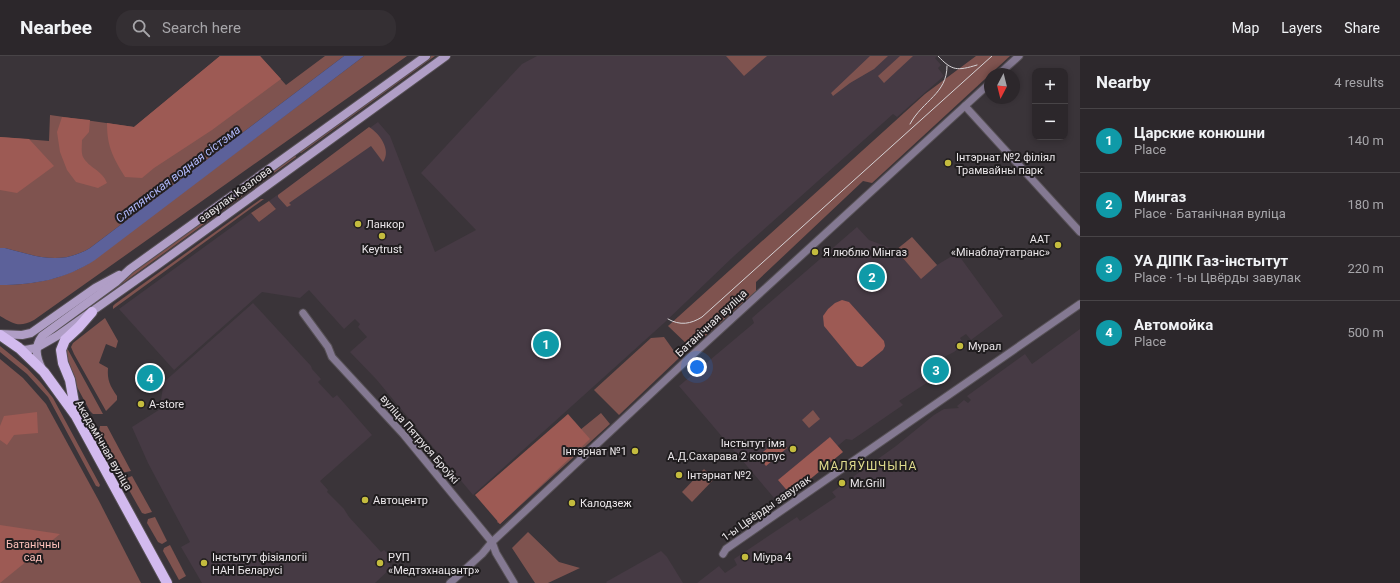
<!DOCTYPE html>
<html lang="en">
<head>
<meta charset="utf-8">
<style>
  :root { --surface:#2c272b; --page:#342f33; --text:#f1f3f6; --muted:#a6a5a9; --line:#484447; --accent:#bca0f2 }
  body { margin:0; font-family:Roboto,sans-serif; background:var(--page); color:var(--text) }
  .controls { position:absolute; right:12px; top:12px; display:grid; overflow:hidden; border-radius:8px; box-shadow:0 2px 6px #0003 }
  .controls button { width:36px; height:36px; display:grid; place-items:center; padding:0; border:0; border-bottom:1px solid var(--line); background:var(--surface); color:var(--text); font:20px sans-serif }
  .compass { position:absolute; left:984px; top:12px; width:36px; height:36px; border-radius:50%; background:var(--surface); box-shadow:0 2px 6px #0003; rotate:187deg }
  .you { position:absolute; left:697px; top:311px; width:14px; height:14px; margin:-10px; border:3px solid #fff; border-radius:50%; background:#1a73e8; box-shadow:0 0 0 6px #1a73e833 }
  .badge { display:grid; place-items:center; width:26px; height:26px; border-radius:50%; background:var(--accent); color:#fff; font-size:13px; font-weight:700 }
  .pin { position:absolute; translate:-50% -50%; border:2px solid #fff; box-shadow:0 1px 4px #0006 }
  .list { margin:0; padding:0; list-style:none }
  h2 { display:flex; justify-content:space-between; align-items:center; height:52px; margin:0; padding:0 16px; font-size:17px }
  h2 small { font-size:13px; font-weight:400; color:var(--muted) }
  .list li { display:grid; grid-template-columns:26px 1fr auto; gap:12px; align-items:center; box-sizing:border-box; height:64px; padding:0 16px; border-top:1px solid var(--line) }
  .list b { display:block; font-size:15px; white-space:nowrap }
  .list p { margin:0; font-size:13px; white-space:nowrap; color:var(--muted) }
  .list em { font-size:13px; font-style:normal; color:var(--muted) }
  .icon { flex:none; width:22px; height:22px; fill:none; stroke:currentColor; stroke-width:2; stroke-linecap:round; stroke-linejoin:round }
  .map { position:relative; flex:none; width:1080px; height:527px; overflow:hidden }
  header { display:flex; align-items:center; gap:24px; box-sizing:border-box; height:56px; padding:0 20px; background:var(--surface); border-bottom:1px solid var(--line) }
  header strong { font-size:19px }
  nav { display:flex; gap:22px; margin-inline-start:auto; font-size:14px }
  .search { width:280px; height:36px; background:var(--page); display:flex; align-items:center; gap:10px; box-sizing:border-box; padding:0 14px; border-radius:16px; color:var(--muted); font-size:15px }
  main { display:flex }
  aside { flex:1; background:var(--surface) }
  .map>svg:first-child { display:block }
  .built { fill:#463a44 }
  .green { fill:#7f534f }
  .forest { fill:#9d5a54 }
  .water { fill:#5c619a }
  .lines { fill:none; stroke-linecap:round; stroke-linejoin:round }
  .minor-casing { stroke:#565055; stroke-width:9 }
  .secondary-casing { stroke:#565055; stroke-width:10 }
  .primary-casing { stroke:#565055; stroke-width:12 }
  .minor { stroke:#847992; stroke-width:7 }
  .secondary { stroke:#b09ec6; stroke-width:8 }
  .primary { stroke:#d2baee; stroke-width:10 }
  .tram { stroke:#d6d2d5; stroke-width:1 }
  .poi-dot { fill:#c4bc3e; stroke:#201d1f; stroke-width:1.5 }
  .labels { text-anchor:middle; stroke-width:4; stroke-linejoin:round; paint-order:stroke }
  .poi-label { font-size:11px; fill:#eae6e9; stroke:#201d1f; text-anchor:start }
  .street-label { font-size:11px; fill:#eae6e9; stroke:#201d1f }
  .park-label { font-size:11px; fill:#ffc2bb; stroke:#201d1f }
  .water-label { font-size:12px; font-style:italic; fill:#b1b9fc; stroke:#201d1f }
  .neighbourhood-label { font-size:12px; letter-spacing:1px; fill:#dfdb8c; stroke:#201d1f }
</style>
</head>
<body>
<header>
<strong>Nearbee</strong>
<div class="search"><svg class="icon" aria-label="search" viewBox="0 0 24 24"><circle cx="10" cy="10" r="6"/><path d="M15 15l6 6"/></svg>Search here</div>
<nav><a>Map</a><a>Layers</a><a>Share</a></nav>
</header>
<main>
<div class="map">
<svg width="1080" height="527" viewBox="0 0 1080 527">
  <rect width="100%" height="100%" fill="#3a3439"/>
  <g class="built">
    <polygon points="537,0 937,0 935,2 941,9 938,12 944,20 897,61 893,58 734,200 664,267 473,439 376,323 350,296 367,281 358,271 360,268 355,263 344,273 309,234 300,242 262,236 174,314 119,253 251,157 259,166 276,153 269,145 378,66 390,80 435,196 476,174 421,117 522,8"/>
    <polygon points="857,171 869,184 896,194 912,181 937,209 957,197 1003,260 971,284 966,278 960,282 964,288 954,296 944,301 951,311 899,345 903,349 852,384 846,383 775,443 679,330 754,267 752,262"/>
    <polygon points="253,247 311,310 312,313 321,323 318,326 333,342 337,339 372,379 320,425 328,434 327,436 344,453 349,461 381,496 384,494 394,504 389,508 392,511 375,527 202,527 181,491 190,486 148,407 132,371 162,352 160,349 164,326"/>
    <polygon points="1080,273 1080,527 697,527 719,510 725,517 737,509 734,503 797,461 800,465 836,441 832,436 896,390 934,359 944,353 959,352 957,350 964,344 968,347 971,344 967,340 1025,298 1032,308"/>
    <polygon points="661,495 667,501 683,527 607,527 606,526"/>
  </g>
  <g class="green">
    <path d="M220 0H260L286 29 325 0H344L90 192C60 210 36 200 5 192H0V81L49 85 50 59 134 71Z"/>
    <path d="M364 0H407L34 264C19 272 14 268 0 260V229C31 229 60 224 88 208Z"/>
    <polygon points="431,0 435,0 301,97 299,96"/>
    <polygon points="726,0 767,0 744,20"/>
    <polygon points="870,0 888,0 874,13 850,27 833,40 831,37"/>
    <polygon points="900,0 913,0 884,27 878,20"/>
    <polygon points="976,0 1010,0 872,127 863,125 756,226 756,235 701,284 690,291 668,270 925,38"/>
    <path d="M369 71C379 77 392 94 383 106L371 90 289 147 291 149 287 151 278 141V139Z"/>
    <polygon points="295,99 296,101 75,262 73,259"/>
    <polygon points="261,143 264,143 113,253 113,250 115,248"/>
    <polygon points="269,145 276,153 259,166 251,157"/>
    <polygon points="912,181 937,209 921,223 896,194"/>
    <path d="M105 262 118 285 116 292 106 288 99 307 108 312C107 324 110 330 117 340V344L106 355 74 298 71 291 73 287Z"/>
    <polygon points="664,281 679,302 619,359 594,334 651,282"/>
    <polygon points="69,285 67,292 103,358 93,358 90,355 71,320 64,292"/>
    <polygon points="0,290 27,312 41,327 53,342 100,429 99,431 96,430 48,341 27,318 0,296"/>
    <polygon points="0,303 23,322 46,348 99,445 141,527 0,527"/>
    <polygon points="813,354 820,363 809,372 802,364"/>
    <polygon points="601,357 610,368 500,468 497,466 567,359 580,374"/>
    <polygon points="100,370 107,370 131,415 121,417 99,376"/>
    <polygon points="704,413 714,423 692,446 682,436"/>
    <polygon points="132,420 152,456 145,458 142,457 125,427 127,422"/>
    <polygon points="155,461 167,485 162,488 158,486 147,467 148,463"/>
    <polygon points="528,476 559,506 580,512 548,527 535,527 512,492"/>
    <polygon points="170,489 186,520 179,524 163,495 164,492"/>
  </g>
  <g class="forest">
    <path d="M220 0H260L281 23 212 74 154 112 142 122 125 121C113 101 107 91 107 67L134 71Z"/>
    <path d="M62 61 90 64 89 76 82 84C82 89 81 97 83 101 89 112 102 114 107 127L98 132 76 126 67 114 60 96 57 76Z"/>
    <polygon points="0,81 29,83 54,110 17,137 0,134"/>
    <polygon points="842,244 849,246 884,285 885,290 883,294 862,311 857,310 824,270 823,260 828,253 835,247"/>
    <polygon points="37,356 38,377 14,379 7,389 0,384 0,370 4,360"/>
    <polygon points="568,358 590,383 500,468 475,439"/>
    <polygon points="830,381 843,396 791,439 778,424"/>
    <polygon points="779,383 787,392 766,410 758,400"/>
    <polygon points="0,469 60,478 0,527"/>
  </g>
  <path class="water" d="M344 0H364L95 204C66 223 35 229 0 229V192H5C36 200 60 210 90 192Z"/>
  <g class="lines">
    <defs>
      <g id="minor">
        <polyline points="999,18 1019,0"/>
        <polyline points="965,50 1080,176"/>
        <polyline points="303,257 328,291 332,301 404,379 492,486 496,497 514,527"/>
        <polyline points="723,498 726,493 1080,248"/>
        <polyline points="450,527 482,498 492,486 688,303 990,27"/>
      </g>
      <g id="secondary">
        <polyline points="0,278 22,279 31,277 95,232 119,219"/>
        <polyline points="19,292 25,294 36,292 57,280 156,210 446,0"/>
        <path d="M42 313C36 301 34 291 42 280L116 226 130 213 426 0"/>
      </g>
      <g id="primary">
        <polyline points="0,279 19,292 44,316 76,360 167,527"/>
        <polyline points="76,358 70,324 63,307 61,294 65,284 79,271 92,256"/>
      </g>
    </defs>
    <use href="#minor" class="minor-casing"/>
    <use href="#secondary" class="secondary-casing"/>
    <use href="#primary" class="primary-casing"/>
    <use href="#minor" class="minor"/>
    <use href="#secondary" class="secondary"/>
    <use href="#primary" class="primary"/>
    <g class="tram">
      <path d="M938 0C952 15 957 15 977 9"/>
      <path d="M910 68C923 44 947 38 947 10"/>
      <path d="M668 263C680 270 691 268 702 261L992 0"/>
    </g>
  </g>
  <g class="poi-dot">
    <circle cx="948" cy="107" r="4"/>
    <circle cx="358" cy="168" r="4"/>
    <circle cx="382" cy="180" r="4"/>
    <circle cx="1058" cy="189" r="4"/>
    <circle cx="815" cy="196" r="4"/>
    <circle cx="960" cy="290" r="4"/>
    <circle cx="141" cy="348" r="4"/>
    <circle cx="793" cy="393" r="4"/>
    <circle cx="635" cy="395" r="4"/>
    <circle cx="679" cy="419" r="4"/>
    <circle cx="842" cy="427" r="4"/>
    <circle cx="365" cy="444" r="4"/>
    <circle cx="572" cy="447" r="4"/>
    <circle cx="745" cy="501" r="4"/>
    <circle cx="204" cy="507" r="4"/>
    <circle cx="380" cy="507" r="4"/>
  </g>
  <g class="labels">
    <g class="poi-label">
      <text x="956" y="105">Інтэрнат №2 філіял<tspan x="956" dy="13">Трамвайны парк</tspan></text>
      <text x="366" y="172">Ланкор</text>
      <text x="1050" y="187" text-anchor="end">ААТ<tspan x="1050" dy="13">«Мінаблаўтатранс»</tspan></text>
      <text x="382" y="197" text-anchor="middle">Keytrust</text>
      <text x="823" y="200">Я люблю Мінгаз</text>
      <text x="968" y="294">Мурал</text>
      <text x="149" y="352">А-store</text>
      <text x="785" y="391" text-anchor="end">Інстытут імя<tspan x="785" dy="13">А.Д.Сахарава 2 корпус</tspan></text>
      <text x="627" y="399" text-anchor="end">Інтэрнат №1</text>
      <text x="687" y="423">Інтэрнат №2</text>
      <text x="850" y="431">Mr.Grill</text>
      <text x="373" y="448">Автоцентр</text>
      <text x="580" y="451">Калодзеж</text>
      <text x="212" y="505">Інстытут фізіялогіі<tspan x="212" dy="13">НАН Беларусі</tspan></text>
      <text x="388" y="505">РУП<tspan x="388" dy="13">«Медтэхнацэнтр»</tspan></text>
      <text x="753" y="505">Міура 4</text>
    </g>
    <g class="street-label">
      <text transform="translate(235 138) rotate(-36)" y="4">завулак Казлова</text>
      <text transform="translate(711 267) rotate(-43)" y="4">Батанічная вуліца</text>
      <text transform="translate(420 383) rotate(49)" y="4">вуліца Пятруся Броўкі</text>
      <text transform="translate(104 389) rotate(60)" y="4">Акадэмічная вуліца</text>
      <text transform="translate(766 452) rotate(-35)" y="4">1-ы Цвёрды завулак</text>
    </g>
    <g class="park-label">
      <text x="33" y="492">Батанічны<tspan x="33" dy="13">сад</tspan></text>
    </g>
    <g class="water-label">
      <text transform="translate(178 118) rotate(-37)" y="4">Сляпянская водная сістэма</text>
    </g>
    <g class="neighbourhood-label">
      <text x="868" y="414">МАЛЯЎШЧЫНА</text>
    </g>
  </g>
</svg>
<div class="controls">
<button>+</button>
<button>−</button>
</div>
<svg class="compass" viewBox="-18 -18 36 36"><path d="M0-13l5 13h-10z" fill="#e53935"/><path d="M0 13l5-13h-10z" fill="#a6a5a9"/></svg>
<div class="you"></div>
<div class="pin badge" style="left:546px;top:288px;background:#0f9aa8">1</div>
<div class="pin badge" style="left:872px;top:221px;background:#0f9aa8">2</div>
<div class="pin badge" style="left:936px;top:314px;background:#0f9aa8">3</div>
<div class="pin badge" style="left:150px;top:322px;background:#0f9aa8">4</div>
</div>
<aside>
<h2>Nearby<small>4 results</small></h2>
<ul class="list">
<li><span class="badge" style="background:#0f9aa8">1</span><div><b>Царские конюшни</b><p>Place</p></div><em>140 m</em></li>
<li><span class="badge" style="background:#0f9aa8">2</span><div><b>Мингаз</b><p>Place · Батанічная вуліца</p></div><em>180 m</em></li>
<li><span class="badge" style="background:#0f9aa8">3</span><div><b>УА ДІПК Газ-інстытут</b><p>Place · 1-ы Цвёрды завулак</p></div><em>220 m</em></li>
<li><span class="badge" style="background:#0f9aa8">4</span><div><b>Автомойка</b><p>Place</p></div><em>500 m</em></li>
</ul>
</aside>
</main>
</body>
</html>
